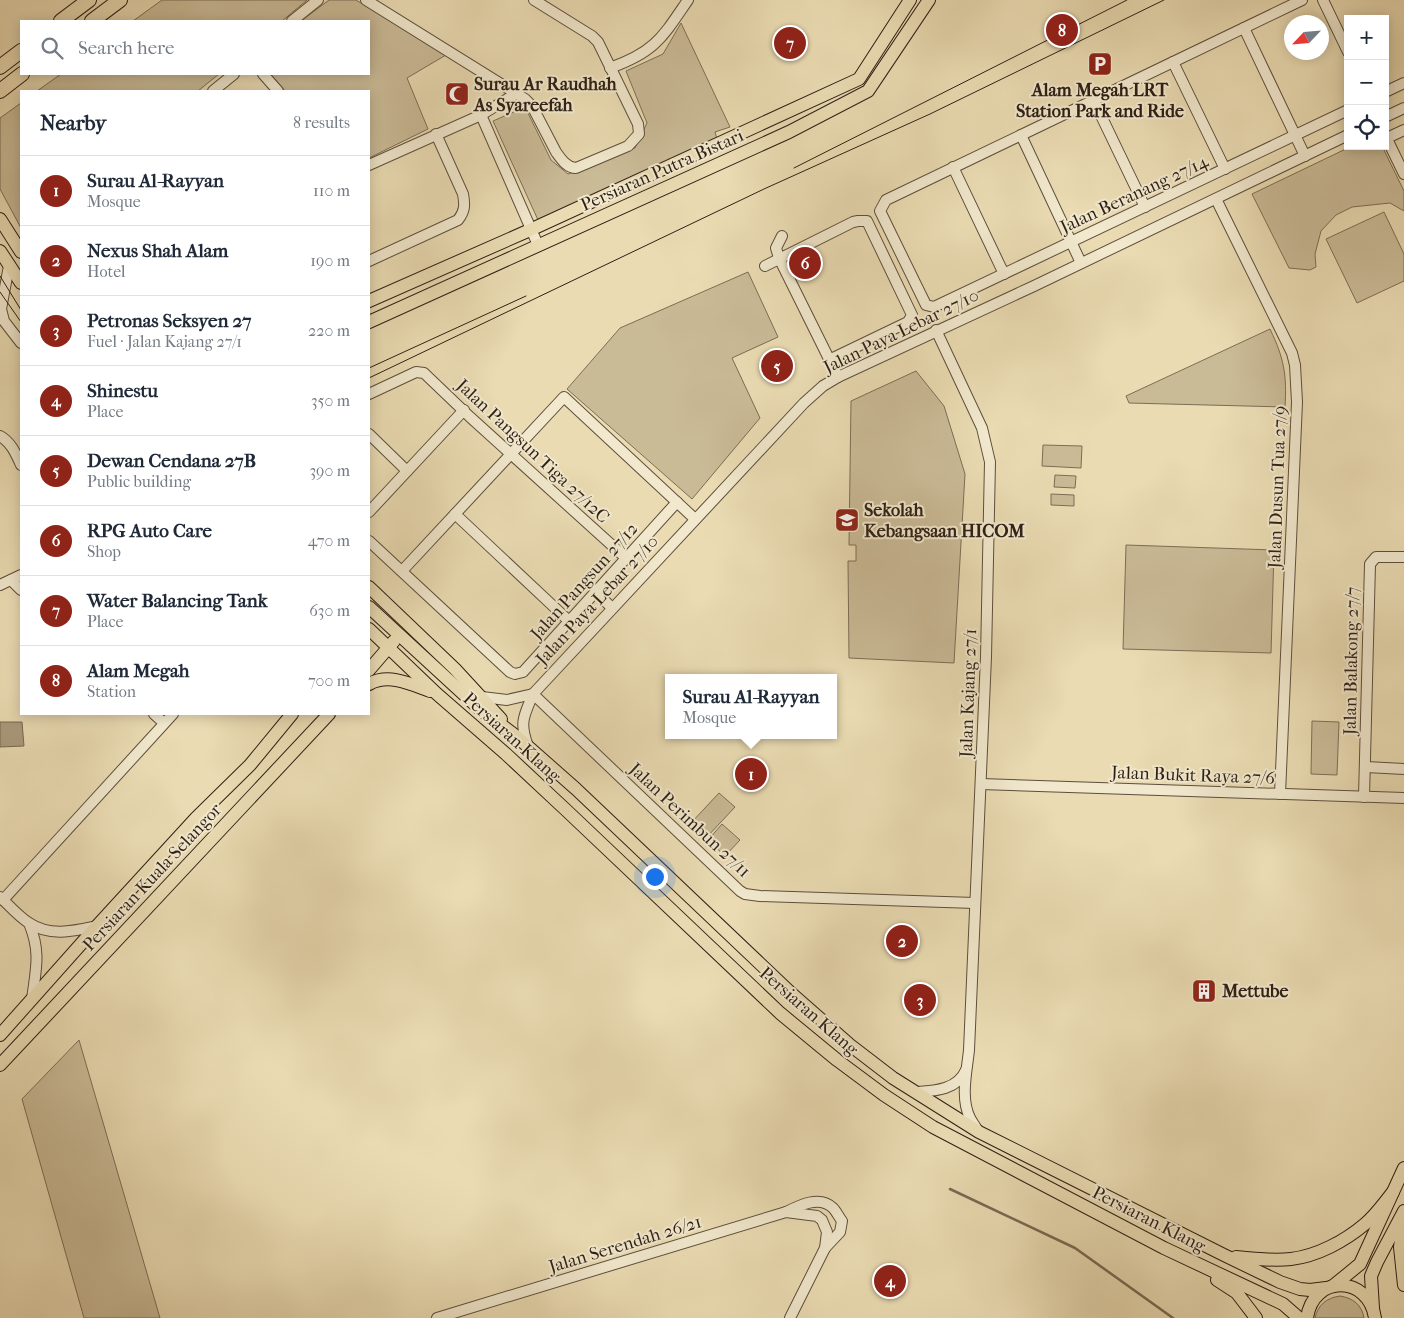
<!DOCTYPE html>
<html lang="en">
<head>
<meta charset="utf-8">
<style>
  :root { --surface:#fff; --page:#f6f6f7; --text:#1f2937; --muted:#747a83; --line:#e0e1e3; --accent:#8f2418 }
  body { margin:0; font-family:"IM FELL French Canon",serif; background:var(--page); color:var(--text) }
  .controls { position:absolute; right:15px; top:15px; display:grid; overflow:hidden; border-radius:0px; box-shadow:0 2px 12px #0003 }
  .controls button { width:45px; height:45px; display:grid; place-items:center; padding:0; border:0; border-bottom:1px solid var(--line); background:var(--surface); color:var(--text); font:25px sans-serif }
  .compass { position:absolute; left:1284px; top:15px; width:45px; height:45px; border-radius:50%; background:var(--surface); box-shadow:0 2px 12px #0003; rotate:244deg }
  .you { position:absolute; left:654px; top:876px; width:18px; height:18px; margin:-12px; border:4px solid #fff; border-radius:50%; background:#1a73e8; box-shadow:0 0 0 8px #1a73e833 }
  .badge { display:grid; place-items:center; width:32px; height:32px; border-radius:50%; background:var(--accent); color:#fff; font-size:16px; font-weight:700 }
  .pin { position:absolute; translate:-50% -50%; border:2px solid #fff; box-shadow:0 1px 5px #0006 }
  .popup { position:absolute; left:665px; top:674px; width:172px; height:65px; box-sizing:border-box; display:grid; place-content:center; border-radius:0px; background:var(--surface); filter:drop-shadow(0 1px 4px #0005); font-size:16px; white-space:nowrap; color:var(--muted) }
  .popup b { font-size:19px; color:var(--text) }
  .popup::after { content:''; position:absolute; left:50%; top:100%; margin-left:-10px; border:10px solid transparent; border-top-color:var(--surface) }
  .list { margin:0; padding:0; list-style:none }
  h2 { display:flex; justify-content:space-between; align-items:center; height:65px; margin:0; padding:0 20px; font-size:21px }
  h2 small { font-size:16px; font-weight:400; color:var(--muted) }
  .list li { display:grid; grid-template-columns:32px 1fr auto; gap:15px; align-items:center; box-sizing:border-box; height:70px; padding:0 20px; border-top:1px solid var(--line) }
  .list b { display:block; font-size:19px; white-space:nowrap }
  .list p { margin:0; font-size:16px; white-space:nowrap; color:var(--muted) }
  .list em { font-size:16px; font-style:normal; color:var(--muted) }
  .icon { flex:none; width:28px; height:28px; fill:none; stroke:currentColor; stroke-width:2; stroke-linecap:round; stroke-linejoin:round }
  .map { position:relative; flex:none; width:1404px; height:1318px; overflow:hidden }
  .search { position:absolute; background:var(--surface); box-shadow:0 2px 12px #0003; left:20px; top:20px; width:350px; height:55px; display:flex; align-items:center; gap:12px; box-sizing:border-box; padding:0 18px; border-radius:0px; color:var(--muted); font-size:19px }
  .panel { position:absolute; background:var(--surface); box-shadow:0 2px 12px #0003; left:20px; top:90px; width:350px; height:625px; border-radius:0px }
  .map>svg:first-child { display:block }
  .green { fill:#cabb97; stroke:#7c6d56 }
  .water { fill:#aa9b7d; stroke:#786953 }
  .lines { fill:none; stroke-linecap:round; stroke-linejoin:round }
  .stream { stroke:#786953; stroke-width:2.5 }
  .minor-casing { stroke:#5d4e3c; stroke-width:12 }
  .major-casing { stroke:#2e1f15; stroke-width:14 }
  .highway-casing { stroke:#2e1f15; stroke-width:16 }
  .minor { stroke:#f1e8cd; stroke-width:10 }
  .major { stroke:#eadbb2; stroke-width:12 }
  .highway { stroke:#eadbb2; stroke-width:14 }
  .tram { stroke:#2e1f15; stroke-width:1 }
  .labels { text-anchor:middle; stroke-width:4; stroke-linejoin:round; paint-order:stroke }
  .poi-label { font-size:18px; font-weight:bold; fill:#2e1f15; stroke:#f1e8cd; text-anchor:start }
  .street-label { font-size:18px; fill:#2e1f15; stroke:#f1e8cd }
</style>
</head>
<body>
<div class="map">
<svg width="1404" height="1318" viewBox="0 0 1404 1318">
  <rect width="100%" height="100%" fill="#eadbb2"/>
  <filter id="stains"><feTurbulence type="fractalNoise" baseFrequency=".004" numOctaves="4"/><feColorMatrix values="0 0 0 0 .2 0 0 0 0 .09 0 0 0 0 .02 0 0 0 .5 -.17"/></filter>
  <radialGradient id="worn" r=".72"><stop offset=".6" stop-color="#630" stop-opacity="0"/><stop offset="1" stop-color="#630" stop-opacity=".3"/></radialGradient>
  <g class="green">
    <polygon points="162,0 307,0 282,21 133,21"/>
    <polygon points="329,0 356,0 446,55 407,78 428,129 369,158 369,91 285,91 270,74 369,74 369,21 301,21"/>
    <polygon points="681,23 730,127 715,132 717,139 538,220 493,121 525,107 551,160 568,174 635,148 647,123 626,71 663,54"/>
    <polygon points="61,74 219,74 198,91 37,91"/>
    <polygon points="21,103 21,228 0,189 0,118"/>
    <polygon points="1352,146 1382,146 1404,191 1404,211 1390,203 1352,207 1336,215 1321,231 1315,254 1316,267 1310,270 1289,268 1252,194"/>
    <polygon points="1384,212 1404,254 1404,281 1357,303 1326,239"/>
    <polygon points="748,272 778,337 732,358 760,418 692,499 567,389 620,328"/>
    <path d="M1270 329C1284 358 1287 375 1285 407L1129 403 1126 396Z"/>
    <polygon points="916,371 944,406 965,474 954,663 849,658 848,561 856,561 856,545 849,545 851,401"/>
    <polygon points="1043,445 1082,446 1081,468 1042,466"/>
    <polygon points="1055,475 1076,476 1075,488 1054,487"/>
    <polygon points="1051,494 1074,495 1074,506 1051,505"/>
    <polygon points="1126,545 1274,550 1271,653 1123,649"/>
    <polygon points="1312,721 1339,722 1337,775 1311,774"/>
    <polygon points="719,793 735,807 706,838 690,824"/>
    <polygon points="722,824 740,840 725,856 708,840"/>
    <polygon points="79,1040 160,1318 84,1318 22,1099"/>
    <path d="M1340 1296C1353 1298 1362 1305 1364 1318H1315C1318 1305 1326 1298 1340 1296Z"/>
  </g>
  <polygon class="water" points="0,722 22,722 24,746 0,747"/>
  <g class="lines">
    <polyline class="stream" points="950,1189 1075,1248 1173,1318"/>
    <defs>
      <g id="minor">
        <path d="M366 0 525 99 532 106 556 152C561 159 567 168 576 168L628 146 639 134 638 124 598 42 592 36 534 0"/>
        <polyline points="1302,0 886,200 880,211 926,305 934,307 1348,110"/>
        <polyline points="1323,0 1348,52"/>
        <polyline points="292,21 318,0"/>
        <polyline points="1244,28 1305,156"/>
        <polyline points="1173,62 1225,169"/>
        <path d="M610 68C655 52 662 38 688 0"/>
        <polyline points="263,74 278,91"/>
        <polyline points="213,91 234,74"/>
        <polyline points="1385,92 1404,83"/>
        <polyline points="1094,101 1145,207"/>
        <polyline points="481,115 538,245"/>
        <polyline points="1385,117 1404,108"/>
        <polyline points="1021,135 1081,263"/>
        <polyline points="1385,135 1404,174"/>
        <polyline points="1387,138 1404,130"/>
        <polyline points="369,165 481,115 517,93"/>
        <polyline points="953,167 1004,274"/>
        <polyline points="1216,199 1292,353 1295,365 1297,402 1280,794"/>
        <polyline points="782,236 776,248 779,258 838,377"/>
        <path d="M369 261 458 220C465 211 465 205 463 194L436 134"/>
        <polyline points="9,266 1,309 4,321 21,343"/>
        <polyline points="765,266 853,222 858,221 867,221 912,315 908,322 829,360"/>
        <path d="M936 330 982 428 990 462 986 657 969 1050C967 1071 960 1098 970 1118 972 1122 976 1127 978 1131"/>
        <polyline points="369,394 416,372 424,373 470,417 626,558"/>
        <polyline points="369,434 407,471"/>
        <path d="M0 436C11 442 16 454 21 465"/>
        <polyline points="369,512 464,410"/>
        <polyline points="455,514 569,621"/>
        <polyline points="369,541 510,672 515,674 523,672 677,502"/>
        <polyline points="402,571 564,397 695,519"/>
        <polyline points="11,580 21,590"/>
        <polyline points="0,585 21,575"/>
        <polyline points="596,592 612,608"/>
        <polyline points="533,694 740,891 745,894 760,896 975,903"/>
        <polyline points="482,697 507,700 533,694"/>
        <polyline points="154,714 164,723"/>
        <path d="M528 746C519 722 524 716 533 694L804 403 823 386 838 377 1034 286 1348 135"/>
        <polyline points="1366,767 1404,769"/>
        <polyline points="981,784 1404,798"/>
        <polyline points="1364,797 1370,564 1376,557 1404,557"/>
        <path d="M0 897C9 905 18 916 29 923 50 937 74 931 97 926"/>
        <polyline points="3,900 173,714"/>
        <path d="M29 923C41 952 36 969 32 999"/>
        <path d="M918 1092C936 1091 958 1089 966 1070"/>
        <path d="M786 1212C800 1205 820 1195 833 1208 836 1211 839 1217 842 1221L840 1232 825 1248"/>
        <polyline points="437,1318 786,1212 817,1216 822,1220 827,1232 825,1248 790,1318"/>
      </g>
      <g id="major">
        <polyline points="0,219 21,252"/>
        <polyline points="0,251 21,283"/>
        <polyline points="369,301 530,230 859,79 910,0"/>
        <polyline points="369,322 789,132 868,91 929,0"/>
        <polyline points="369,587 455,669 501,719"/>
        <polyline points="369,607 481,710 516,736 576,789 792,994 850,1045 893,1078 979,1132 1224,1255 1280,1282 1300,1289 1310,1290 1326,1288"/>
        <polyline points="369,629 437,694 506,754 566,810 780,1013 837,1060 884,1095 933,1127 1164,1248 1283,1304 1299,1318"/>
        <polyline points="369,670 394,641"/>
        <path d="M369 684C389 673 411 684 430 691"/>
        <polyline points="0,1035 97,926 196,818 250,765 292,714"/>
        <polyline points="0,1065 329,714"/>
        <polyline points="1404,1218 1400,1247 1404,1285"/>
        <path d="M1236 1257C1254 1259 1273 1261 1291 1259 1317 1256 1345 1241 1365 1224 1376 1215 1384 1203 1393 1192"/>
        <polyline points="1217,1280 1237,1293 1256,1318"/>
        <polyline points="1333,1286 1360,1264 1404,1168"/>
        <polyline points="1373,1308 1371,1276 1377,1262 1404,1211"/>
        <path d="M1307 1318C1313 1274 1369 1275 1375 1318"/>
      </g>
      <g id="highway">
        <polyline points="61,21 89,0"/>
        <polyline points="92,21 120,0"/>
        <polyline points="0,67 21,51"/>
        <polyline points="0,91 22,74"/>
      </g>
    </defs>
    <use href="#minor" class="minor-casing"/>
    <use href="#major" class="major-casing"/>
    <use href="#highway" class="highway-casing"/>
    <use href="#minor" class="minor"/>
    <use href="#major" class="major"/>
    <use href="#highway" class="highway"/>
    <g class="tram">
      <polyline points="794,168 1127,0"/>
      <polyline points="0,276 21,310"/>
      <polyline points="0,292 21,322"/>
      <polyline points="369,368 526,296"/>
      <polyline points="369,378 764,189 930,114 1164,0"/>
    </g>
  </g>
  <defs>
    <symbol id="parking-square" viewBox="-11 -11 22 22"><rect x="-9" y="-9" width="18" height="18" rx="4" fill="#8f2418" stroke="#f1e8cd"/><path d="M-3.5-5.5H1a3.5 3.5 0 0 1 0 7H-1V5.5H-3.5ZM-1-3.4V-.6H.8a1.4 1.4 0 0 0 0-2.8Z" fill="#fff"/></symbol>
    <symbol id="mosque-square" viewBox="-11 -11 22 22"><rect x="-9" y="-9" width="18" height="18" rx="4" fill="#8f2418" stroke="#f1e8cd"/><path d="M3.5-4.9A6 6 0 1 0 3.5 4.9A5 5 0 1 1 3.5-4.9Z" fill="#fff"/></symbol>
    <symbol id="school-square" viewBox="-11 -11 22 22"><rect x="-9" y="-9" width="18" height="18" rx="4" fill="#8f2418" stroke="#f1e8cd"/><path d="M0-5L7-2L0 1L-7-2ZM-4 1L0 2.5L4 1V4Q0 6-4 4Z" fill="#fff"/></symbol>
    <symbol id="building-square" viewBox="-11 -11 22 22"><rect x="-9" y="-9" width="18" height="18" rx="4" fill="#8f2418" stroke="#f1e8cd"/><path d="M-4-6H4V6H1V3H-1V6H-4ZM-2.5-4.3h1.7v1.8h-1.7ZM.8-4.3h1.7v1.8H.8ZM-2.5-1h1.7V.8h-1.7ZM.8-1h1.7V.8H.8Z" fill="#fff"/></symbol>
  </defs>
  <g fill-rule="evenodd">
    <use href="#parking-square" x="1086" y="50" width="28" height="28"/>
    <use href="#mosque-square" x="443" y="80" width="28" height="28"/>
    <use href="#school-square" x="833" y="506" width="28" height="28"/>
    <use href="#building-square" x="1190" y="977" width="28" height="28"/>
  </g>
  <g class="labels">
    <g class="poi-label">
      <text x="474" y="90">Surau Ar Raudhah<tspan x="474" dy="21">As Syareefah</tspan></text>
      <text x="1100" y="96" text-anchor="middle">Alam Megah LRT<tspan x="1100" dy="21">Station Park and Ride</tspan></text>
      <text x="864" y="516">Sekolah<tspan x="864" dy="21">Kebangsaan HICOM</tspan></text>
      <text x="1222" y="997">Mettube</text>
    </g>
    <g class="street-label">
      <text transform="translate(662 170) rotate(-24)" y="6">Persiaran Putra Bistari</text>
      <text transform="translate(1134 194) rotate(-25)" y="6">Jalan Beranang 27/14</text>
      <text transform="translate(901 331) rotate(-26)" y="6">Jalan Paya Lebar 27/10</text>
      <text transform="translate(533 451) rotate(43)" y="6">Jalan Pangsun Tiga 27/12C</text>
      <text transform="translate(1277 487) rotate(-88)" y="6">Jalan Dusun Tua 27/9</text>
      <text transform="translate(584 581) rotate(-48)" y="6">Jalan Pangsun 27/12</text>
      <text transform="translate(597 600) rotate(-47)" y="6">Jalan Paya Lebar 27/10</text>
      <text transform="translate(1351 661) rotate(-89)" y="6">Jalan Balakong 27/7</text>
      <text transform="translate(968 693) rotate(-88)" y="6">Jalan Kajang 27/1</text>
      <text transform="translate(512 737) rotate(42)" y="6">Persiaran Klang</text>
      <text transform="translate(1193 775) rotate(2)" y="6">Jalan Bukit Raya 27/6</text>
      <text transform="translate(690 820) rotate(43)" y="6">Jalan Perimbun 27/11</text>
      <text transform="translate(152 877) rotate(-47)" y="6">Persiaran Kuala Selangor</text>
      <text transform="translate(809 1011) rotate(41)" y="6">Persiaran Klang</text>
      <text transform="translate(1149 1219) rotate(27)" y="6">Persiaran Klang</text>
      <text transform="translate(625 1244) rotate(-17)" y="6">Jalan Serendah 26/21</text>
    </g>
  </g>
  <rect width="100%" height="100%" filter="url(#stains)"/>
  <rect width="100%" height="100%" fill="url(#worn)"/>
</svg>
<div class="controls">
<button>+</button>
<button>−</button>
<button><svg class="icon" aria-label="locate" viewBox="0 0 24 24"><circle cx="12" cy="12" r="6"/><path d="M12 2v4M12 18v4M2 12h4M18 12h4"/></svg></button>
</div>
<svg class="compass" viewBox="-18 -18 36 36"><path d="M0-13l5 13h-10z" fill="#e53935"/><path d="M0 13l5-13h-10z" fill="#747a83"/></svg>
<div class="you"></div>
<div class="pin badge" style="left:751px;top:774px">1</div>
<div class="popup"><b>Surau Al-Rayyan</b>Mosque</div>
<div class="pin badge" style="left:902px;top:941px">2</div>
<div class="pin badge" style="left:920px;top:1000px">3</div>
<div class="pin badge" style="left:890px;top:1281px">4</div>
<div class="pin badge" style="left:777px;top:366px">5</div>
<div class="pin badge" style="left:805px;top:263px">6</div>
<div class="pin badge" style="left:790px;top:43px">7</div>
<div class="pin badge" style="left:1062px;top:30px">8</div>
<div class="search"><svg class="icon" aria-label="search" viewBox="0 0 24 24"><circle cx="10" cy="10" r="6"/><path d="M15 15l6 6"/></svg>Search here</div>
<section class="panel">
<h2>Nearby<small>8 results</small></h2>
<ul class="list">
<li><span class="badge">1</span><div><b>Surau Al-Rayyan</b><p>Mosque</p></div><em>110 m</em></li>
<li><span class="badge">2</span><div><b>Nexus Shah Alam</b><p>Hotel</p></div><em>190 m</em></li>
<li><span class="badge">3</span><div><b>Petronas Seksyen 27</b><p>Fuel · Jalan Kajang 27/1</p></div><em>220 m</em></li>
<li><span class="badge">4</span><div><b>Shinestu</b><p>Place</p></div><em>350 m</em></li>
<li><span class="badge">5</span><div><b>Dewan Cendana 27B</b><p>Public building</p></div><em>390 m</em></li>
<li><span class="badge">6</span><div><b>RPG Auto Care</b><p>Shop</p></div><em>470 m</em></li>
<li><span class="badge">7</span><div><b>Water Balancing Tank</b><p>Place</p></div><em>630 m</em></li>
<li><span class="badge">8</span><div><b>Alam Megah</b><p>Station</p></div><em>700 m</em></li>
</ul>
</section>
</div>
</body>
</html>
